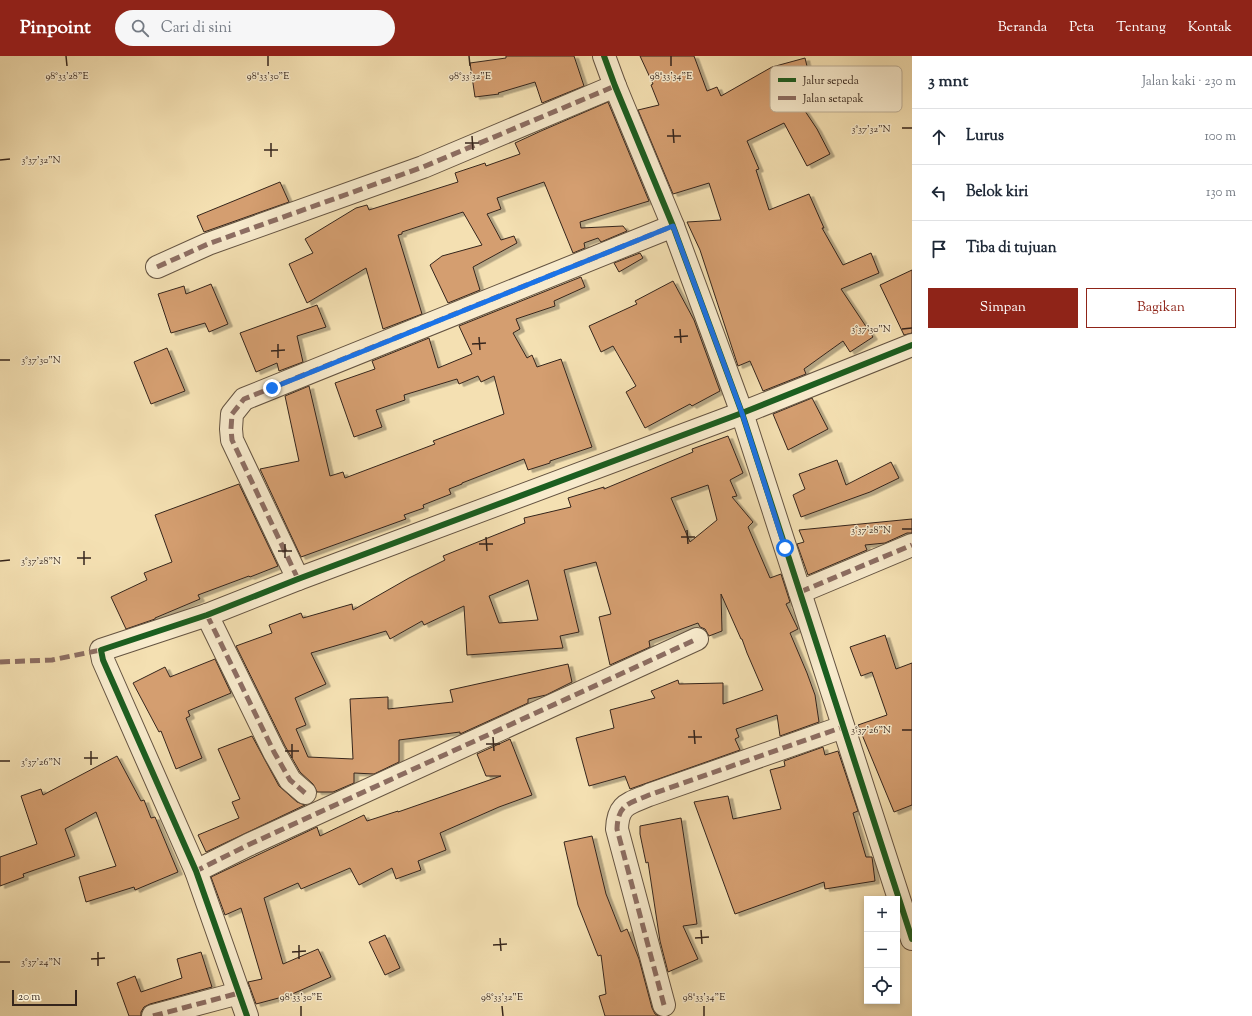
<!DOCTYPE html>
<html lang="id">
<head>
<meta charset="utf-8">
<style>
  :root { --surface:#fff; --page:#f6f6f7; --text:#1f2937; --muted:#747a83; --line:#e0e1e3; --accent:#8f2418 }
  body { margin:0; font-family:"Sorts Mill Goudy",serif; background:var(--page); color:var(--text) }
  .controls { position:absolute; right:12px; bottom:12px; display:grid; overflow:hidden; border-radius:0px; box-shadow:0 2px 6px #0003 }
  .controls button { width:36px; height:36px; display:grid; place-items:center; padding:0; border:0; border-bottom:1px solid var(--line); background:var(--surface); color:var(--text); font:20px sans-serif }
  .scale { position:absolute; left:12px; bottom:10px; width:65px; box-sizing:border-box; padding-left:4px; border:2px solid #35251c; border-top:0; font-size:11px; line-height:14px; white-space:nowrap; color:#35251c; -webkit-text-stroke:3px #f8ebcd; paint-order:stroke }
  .stop { position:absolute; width:12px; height:12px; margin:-9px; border:3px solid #1a73e8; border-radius:50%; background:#fff }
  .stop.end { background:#1a73e8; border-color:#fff; box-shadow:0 1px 4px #0008 }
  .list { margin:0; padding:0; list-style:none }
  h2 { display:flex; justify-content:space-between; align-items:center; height:52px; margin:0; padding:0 16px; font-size:17px }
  h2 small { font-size:13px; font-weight:400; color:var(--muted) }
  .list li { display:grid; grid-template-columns:26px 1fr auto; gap:12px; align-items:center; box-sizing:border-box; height:56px; padding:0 16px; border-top:1px solid var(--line) }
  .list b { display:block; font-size:15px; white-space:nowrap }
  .list em { font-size:13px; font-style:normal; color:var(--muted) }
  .actions { display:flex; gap:8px; padding:12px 16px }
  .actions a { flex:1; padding:9px 0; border:1px solid var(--accent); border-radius:0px; text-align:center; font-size:14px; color:var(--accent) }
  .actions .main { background:var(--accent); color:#fff }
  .icon { flex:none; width:22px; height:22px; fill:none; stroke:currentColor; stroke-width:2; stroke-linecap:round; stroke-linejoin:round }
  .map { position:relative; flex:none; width:912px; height:960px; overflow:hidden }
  header { display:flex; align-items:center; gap:24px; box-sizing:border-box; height:56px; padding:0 20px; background:var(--accent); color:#fff }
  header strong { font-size:19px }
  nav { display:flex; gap:22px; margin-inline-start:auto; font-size:14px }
  .search { width:280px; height:36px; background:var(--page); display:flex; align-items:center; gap:10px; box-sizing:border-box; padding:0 14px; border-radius:22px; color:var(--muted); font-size:15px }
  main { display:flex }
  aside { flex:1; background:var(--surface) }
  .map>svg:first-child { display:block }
  .building { fill:#d49e70; stroke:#35251c; fill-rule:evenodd; filter:url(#shadow) }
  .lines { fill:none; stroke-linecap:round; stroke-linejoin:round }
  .minor-casing { stroke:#655442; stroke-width:24 }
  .minor { stroke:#f8ebcd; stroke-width:22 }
  .quiet { stroke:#8d6e63; stroke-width:5; stroke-dasharray:10 5; stroke-linecap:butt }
  .cycleway-casing { stroke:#f8ebcd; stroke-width:8 }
  .cycleway { stroke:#1b5e20; stroke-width:6 }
  .route { stroke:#1a73e8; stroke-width:5 }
  .ticks { fill:none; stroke:#35251c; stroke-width:1.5 }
  .key { fill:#f8ebcd; stroke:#beb098; stroke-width:1 }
  .key-label { font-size:11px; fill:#35251c }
  .ticks-label { font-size:10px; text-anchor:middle; fill:#35251c; stroke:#f8ebcd; stroke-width:3; stroke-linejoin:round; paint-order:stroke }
</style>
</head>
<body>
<header>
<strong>Pinpoint</strong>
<div class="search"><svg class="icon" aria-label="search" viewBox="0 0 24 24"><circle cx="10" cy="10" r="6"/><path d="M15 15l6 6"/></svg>Cari di sini</div>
<nav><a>Beranda</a><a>Peta</a><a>Tentang</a><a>Kontak</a></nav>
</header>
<main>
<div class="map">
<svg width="912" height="960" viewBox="0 0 912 960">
  <defs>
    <filter id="shadow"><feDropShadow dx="4.5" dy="2.5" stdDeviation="0" flood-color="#0004"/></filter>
  </defs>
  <rect width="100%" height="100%" fill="#f4e0b2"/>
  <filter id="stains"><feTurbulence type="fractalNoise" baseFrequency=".005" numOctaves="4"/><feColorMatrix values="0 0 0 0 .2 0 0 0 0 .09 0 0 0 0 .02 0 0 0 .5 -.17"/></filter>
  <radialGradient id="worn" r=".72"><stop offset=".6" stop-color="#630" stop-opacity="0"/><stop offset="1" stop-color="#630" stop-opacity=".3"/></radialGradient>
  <g class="building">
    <polygon points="506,0 574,0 584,30 542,47 535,26 498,37 499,38 475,41 470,7 506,2"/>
    <polygon points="640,0 694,0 707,35 717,31 721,40 772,11 805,2 813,35 795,40 817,73 830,98 807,110 784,67 747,85 759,113 756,114 769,154 809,138 824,172 822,172 843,209 871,197 879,217 841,233 873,281 850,296 843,285 804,313 806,318 763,335 750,305 738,310 700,194 687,166 721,164 709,127 673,138 638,54 659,49 651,29 653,28"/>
    <polygon points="608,46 649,145 580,166 581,172 623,170 627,175 601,186 598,182 584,187 585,192 573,197 544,126 497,142 501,153 487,158 501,184 514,180 517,187 473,211 480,234 448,247 430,209 442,200 482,189 463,156 402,176 402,178 398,179 422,258 383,273 366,212 307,247 289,208 313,197 305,183 356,152 367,149 369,154 458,126 455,117 485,107 486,110 520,98 515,87 541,75"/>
    <polygon points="280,126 289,146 204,176 197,160"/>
    <polygon points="640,197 643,202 619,216 614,207"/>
    <polygon points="912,214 912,277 904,279 880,229"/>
    <polygon points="581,221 585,231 554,245 555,250 516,263 520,273 513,277 527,302 532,299 537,311 561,303 592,391 550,405 550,407 528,414 524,403 462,427 462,428 449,433 451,438 423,449 424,452 404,459 406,463 301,501 260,413 299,405 285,340 309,330 330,420 343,416 345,422 435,388 433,385 504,358 494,320 481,326 478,320 459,328 457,323 404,339 405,344 376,354 382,371 354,381 335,327 375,313 372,305 429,282 438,312 472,298 459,270"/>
    <polygon points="673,225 694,264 720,335 692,350 690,348 645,372 626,336 636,330 613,290 601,296 589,270 637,248 635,245"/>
    <polygon points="211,228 228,268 209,276 205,267 171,277 158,238 184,230 186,238"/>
    <polygon points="317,249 326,271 297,280 303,306 279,315 277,307 256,316 240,277"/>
    <polygon points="167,292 185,335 151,348 134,306"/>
    <polygon points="812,342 828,373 788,394 773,358"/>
    <path d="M728 380 743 417 730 424 737 440 732 441 753 466 748 471 770 522 781 518 790 546 786 548 798 573 790 577 807 617 815 639 819 666 780 680 777 659 736 673 739 681 735 683 740 694 630 733 625 720 589 730 576 682 614 672 610 654 655 642 651 635 678 624 679 628 723 627V648L763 634 747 597 742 583H741L721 538 722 575 709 580 705 573 700 571 698 567 649 585 650 591 610 609 599 561 611 558 596 506 564 514 579 576 560 580 563 592 467 599 464 550 424 569 422 565 390 583 386 575 311 597 326 628 295 642 306 669 296 673 308 701 353 703 350 643 388 641V653L453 646 450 634 568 608 572 626 546 639 528 643V647L460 678V676L399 684V706L374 718 354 717V727L333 736H317L313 728 300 716 285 690 236 590 272 577 269 569 301 557 303 562 352 548 353 554 409 522 445 504 443 500 525 467 524 462 571 451 568 442 604 431V433L693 396 692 393ZM708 429 717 464 690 486 671 442ZM528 524 538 564 499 567 489 540Z"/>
    <polygon points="837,404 846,429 891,406 899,422 870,436 801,461 793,439 805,433 799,418"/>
    <polygon points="239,428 278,510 250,521 249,520 198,539 200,543 155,562 155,563 126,573 111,541 147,524 144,517 172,506 155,459"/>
    <polygon points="912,463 912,477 907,477 885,487 865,489 867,494 808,519 797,488 804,486 799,474"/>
    <polygon points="885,579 896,613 912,607 912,749 894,756 858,669 887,659 872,616 861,620 850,591"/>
    <polygon points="215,603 231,637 188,655 190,660 186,662 202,702 176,713 161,675 159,676 133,627 165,611 170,621"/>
    <polygon points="252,680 279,730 297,746 305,749 206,796 198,779 239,762 232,746 240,743 218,693"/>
    <polygon points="510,683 532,739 499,751 440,777 446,794 418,805 421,814 396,823 392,812 359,829 350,812 301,833 298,827 264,842 283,908 318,893 331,921 290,939 256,948 248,926 262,923 241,852 225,859 211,821 317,771 320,780 364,759 367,765 398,755 398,756 501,720 486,720 477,698"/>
    <polygon points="823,691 825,699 838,695 858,755 853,757 866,801 872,801 875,825 825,833 824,826 735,858 694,746 728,740 733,763 781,753 770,714 785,710 784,705"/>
    <polygon points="117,700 141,745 144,744 151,762 155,761 178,816 135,834 134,831 86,846 79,821 116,810 96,756 65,773 75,800 23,818 24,821 0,830 0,801 37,788 21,740 41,733 43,739"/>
    <polygon points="681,762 697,868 683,870 698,903 668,916 660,885 648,806 646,807 640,778 640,770"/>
    <polygon points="592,780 606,838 621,876 627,873 639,903 652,952 655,958 659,960 605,960 599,940 606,938 601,899 598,900 578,849 564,786"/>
    <polygon points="385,879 400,912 385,919 369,886"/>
    <polygon points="201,896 212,931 150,948 144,951 141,956 141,960 129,960 117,927 135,920 141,936 182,922 177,903"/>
  </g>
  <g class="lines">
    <defs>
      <g id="minor">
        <polyline points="604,0 615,30 673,170 742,357 912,883"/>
        <polyline points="157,211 208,188 423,111 615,30"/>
        <polyline points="298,523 232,384 231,373 232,358 244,343 673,170"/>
        <polyline points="800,536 912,489"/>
        <polyline points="207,559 274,696 290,724 305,737"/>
        <polyline points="196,815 248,789 697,583"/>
        <path d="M664 949 617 773C618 748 628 748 649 739L843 671"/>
        <polyline points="153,960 239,937"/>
        <polyline points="247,960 196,815 103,604 101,594 207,559 298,523 742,357 912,289"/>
      </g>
    </defs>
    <use href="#minor" class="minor-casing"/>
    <use href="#minor" class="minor"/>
    <g class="quiet">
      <polyline points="157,211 208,188 423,111 615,30"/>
      <polyline points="298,523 232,384 231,373 232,358 244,343 673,170"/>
      <polyline points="800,536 912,489"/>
      <polyline points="207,559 274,696 290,724 305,737"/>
      <polyline points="0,606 52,604 101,594 102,597"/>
      <polyline points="195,813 196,815 248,789 697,583"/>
      <path d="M664 949 617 773C618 748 628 748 649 739L843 671"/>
      <polyline points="153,960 239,937"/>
    </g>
    <defs>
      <g id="cycleway">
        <polyline points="604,0 615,30 673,170 742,357 912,883"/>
        <polyline points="247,960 196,815 103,604 101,594 207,559 298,523 742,357 912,289"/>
      </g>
    </defs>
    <use href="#cycleway" class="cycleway-casing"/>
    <use href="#cycleway" class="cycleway"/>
  </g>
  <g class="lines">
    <polyline class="route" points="272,332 673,170 742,357 785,492"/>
  </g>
  <path class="ticks" d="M66 0 67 10M268 0V10M469 0 470 10M671 0V10M902 72H912M673 73 674 87M472 80 473 94M667 80H681M271 87V101M465 87H479M264 94H278M0 104 10 103M680 273 681 287M902 273 912 272M479 281 480 294M674 281 688 280M278 288V302M472 288 486 287M271 295 285 294M0 304H10M902 473H912M687 474 688 488M486 481 487 495M681 481H695M285 488V502M479 488H493M84 495V509M278 495H292M77 502H91M0 505 10 504M694 674 695 688M902 674H912M493 681 494 695M688 681H702M292 688V702M486 688H500M91 695V709M285 695H299M84 702H98M0 705H10M701 874 702 888M500 882 501 895M695 882 709 881M299 889V903M493 889 507 888M98 896V910M292 896 306 895M91 903 105 902M0 906H10M301 950V960M502 950 503 960M704 950V960"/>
  <rect x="770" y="10" width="132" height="46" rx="6" class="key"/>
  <rect x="778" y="22" width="18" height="4" fill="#1b5e20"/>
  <rect x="778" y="40" width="18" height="4" fill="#8d6e63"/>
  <g class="key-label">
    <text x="803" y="28">Jalur sepeda</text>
    <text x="803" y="46">Jalan setapak</text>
  </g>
  <g class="ticks-label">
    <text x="67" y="23">98°33'28"E</text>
    <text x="268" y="23">98°33'30"E</text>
    <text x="470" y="23">98°33'32"E</text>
    <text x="671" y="23">98°33'34"E</text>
    <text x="871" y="76">3°37'32"N</text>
    <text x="41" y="107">3°37'32"N</text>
    <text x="871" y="276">3°37'30"N</text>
    <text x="41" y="307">3°37'30"N</text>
    <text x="871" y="477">3°37'28"N</text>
    <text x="41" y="508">3°37'28"N</text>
    <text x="871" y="677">3°37'26"N</text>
    <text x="41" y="709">3°37'26"N</text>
    <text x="41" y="909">3°37'24"N</text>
    <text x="301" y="944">98°33'30"E</text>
    <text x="502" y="944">98°33'32"E</text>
    <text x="704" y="944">98°33'34"E</text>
  </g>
  <rect width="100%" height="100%" filter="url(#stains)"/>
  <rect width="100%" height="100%" fill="url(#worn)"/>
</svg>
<div class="controls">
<button>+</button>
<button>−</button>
<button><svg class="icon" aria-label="locate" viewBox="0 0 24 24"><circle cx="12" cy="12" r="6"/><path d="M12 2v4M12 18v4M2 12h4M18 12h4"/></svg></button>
</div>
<div class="scale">20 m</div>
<div class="stop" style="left:785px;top:492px"></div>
<div class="stop end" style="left:272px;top:332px"></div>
</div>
<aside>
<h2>3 mnt<small>Jalan kaki · 230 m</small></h2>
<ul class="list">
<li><svg class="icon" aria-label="ahead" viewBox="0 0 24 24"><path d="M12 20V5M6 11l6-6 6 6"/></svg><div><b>Lurus</b></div><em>100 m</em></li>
<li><svg class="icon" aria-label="left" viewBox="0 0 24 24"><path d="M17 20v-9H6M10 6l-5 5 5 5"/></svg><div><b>Belok kiri</b></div><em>130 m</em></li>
<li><svg class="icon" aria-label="arrive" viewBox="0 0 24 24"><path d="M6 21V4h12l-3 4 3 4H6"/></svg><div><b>Tiba di tujuan</b></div></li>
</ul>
<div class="actions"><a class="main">Simpan</a><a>Bagikan</a></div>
</aside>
</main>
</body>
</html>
